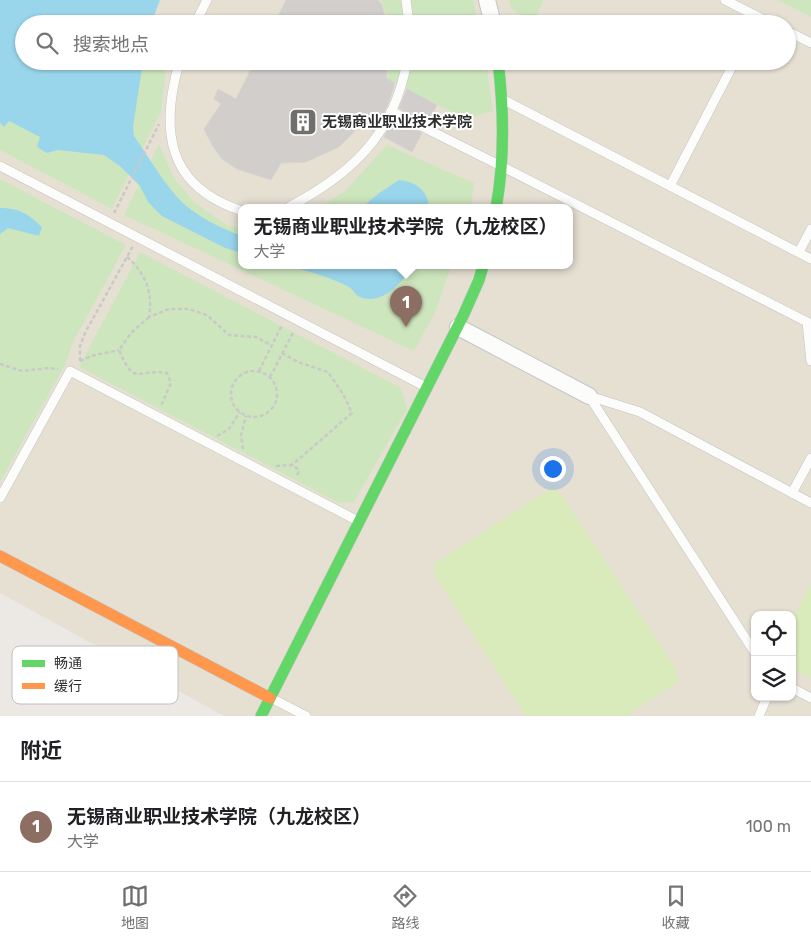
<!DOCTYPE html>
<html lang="zh">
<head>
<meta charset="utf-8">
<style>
  :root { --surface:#fff; --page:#f6f6f6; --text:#202124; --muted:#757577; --line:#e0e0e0; --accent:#706f6e }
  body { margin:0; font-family:Rubik,"Noto Sans SC",sans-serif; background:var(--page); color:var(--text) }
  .controls { position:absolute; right:15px; bottom:15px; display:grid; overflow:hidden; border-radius:10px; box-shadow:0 1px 4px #0004 }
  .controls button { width:45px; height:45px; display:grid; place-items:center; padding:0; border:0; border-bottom:1px solid var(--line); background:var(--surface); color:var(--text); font:25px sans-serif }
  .you { position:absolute; left:552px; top:468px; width:18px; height:18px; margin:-12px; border:4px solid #fff; border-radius:50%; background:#1a73e8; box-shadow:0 0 0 8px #1a73e833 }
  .badge { display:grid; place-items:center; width:32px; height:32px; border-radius:50%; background:var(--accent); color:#fff; font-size:16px; font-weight:700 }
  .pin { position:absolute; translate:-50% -41px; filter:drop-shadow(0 1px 2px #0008) }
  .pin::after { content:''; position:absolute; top:26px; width:18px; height:15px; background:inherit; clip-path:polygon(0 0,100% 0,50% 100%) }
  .popup { position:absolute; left:238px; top:204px; width:335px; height:65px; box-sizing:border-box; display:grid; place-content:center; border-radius:10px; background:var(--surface); filter:drop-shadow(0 1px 4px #0005); font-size:16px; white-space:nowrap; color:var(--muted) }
  .popup b { font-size:19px; color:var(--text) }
  .popup::after { content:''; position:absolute; left:50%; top:100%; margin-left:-10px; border:10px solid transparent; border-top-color:var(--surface) }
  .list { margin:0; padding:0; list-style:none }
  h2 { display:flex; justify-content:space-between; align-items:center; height:65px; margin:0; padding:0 20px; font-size:21px }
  h2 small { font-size:16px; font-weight:400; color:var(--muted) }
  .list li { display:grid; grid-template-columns:32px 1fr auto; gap:15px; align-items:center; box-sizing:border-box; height:90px; padding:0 20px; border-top:1px solid var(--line) }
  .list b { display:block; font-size:19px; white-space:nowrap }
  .list p { margin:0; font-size:16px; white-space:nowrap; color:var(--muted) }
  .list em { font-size:16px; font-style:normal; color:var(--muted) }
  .icon { flex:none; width:28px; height:28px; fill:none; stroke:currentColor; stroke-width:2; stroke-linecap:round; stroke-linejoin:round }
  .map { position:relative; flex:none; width:811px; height:716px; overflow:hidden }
  .search { position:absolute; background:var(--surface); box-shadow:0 1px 4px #0004; left:15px; right:15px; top:15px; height:55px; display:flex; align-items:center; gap:12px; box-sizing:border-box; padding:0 18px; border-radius:28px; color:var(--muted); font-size:19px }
  .sheet { height:155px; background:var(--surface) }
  nav { display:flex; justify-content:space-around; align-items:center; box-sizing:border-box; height:70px; border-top:1px solid var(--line); background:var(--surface); font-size:14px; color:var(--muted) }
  nav a { display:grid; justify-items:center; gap:2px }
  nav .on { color:var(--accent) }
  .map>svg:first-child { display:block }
  .education { fill:#e6e0d3; fill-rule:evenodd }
  .green { fill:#cee6be }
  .pitch { fill:#d9eabb }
  .water { fill:#99d6ec }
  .building { fill:#d1cecb; stroke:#d7d4d0 }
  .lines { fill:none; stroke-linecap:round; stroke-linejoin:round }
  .lane-casing { stroke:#c5c4c5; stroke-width:10 }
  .street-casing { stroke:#c5c4c5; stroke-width:18 }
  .fast-casing { stroke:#c5c4c5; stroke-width:12 }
  .slow-casing { stroke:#c5c4c5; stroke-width:12 }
  .path { stroke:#c9c9c8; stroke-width:2.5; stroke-dasharray:4 2.5; stroke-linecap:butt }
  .lane { stroke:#fcfcfb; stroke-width:9 }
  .street { stroke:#fcfcfb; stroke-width:16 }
  .fast { stroke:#63d668; stroke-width:11 }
  .slow { stroke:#ff974d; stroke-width:11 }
  .labels { text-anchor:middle; stroke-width:4; stroke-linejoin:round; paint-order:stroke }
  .poi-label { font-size:15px; font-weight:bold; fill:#2e2e2e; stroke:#fff; text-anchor:start }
  .key { fill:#fff; stroke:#c0c0c0; stroke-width:1 }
  .key-label { font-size:14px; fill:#2e2e2e }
</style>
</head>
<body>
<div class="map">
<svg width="811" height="716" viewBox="0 0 811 716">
  <rect width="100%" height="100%" fill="#ece8e4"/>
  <path class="education" d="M0 0H779L811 14V716H224L0 593ZM24 24H787V61H24ZM242 208H570V266H242ZM755 615H792V697H755Z"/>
  <g class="green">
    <polygon points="0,0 24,24 24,61 139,65 166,69 161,112 112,209 0,150"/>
    <polygon points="381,0 473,0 479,24 390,24"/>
    <polygon points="509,0 544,0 533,22 512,10"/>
    <polygon points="778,0 811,0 811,17"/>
    <polygon points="390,61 486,61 493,111 466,119 387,79"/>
    <polygon points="159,144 174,178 194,202 228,226 242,228 242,266 451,266 435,313 414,351 124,215"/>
    <polygon points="387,145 474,183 471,208 318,208 345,191"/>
    <polygon points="0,179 126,245 73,342 66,363 0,482"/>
    <polygon points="140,252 401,388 407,409 354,502 339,503 79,367"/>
  </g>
  <g class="pitch">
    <polygon points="553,487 563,497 675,667 678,682 626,716 526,716 435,576 434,564"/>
    <polygon points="811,584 811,678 792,668 792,619"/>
  </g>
  <g class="water">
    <path d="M0 0H160L151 24H24V61H143L133 127 134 136C149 157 162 181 179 199 194 215 222 229 242 236V253L225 248 162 216 148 202 140 186 121 167 104 155 58 150 47 153 37 147 40 137 9 121 4 127 0 123Z"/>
    <path d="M399 180C416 182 428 190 429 208H361L378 194Z"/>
    <path d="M0 208C20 208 28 214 42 227L39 236 8 228 0 234Z"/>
    <path d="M289 266H413C402 282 383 306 360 297 355 295 353 289 349 287 333 278 307 271 289 266Z"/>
  </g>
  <g class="building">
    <polygon points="286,0 378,0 382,5 387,24 274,24"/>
    <polygon points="255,61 389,61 386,78 395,83 387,107 373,131 361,125 339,147 306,162 281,163 271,180 237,169 222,159 212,145 204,129 221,104 214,99 218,89 236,99"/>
    <polygon points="407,89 437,105 427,122 399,108"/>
    <polygon points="394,119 422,133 412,152 384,137"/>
  </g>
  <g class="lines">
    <defs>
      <g id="lane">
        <polyline points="406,0 409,24"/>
        <polyline points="725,0 772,24"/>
        <polyline points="195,24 207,0"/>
        <polyline points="787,31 811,43"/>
        <path d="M180 61C176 72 174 83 172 95 163 155 185 192 242 211"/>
        <polyline points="504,100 811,259"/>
        <polyline points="391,111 503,167 811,324"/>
        <polyline points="0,166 426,387"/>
        <polyline points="670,186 735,61"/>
        <path d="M287 208C350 175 394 136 407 61"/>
        <polyline points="799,252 811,229"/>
        <polyline points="807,322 811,361"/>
        <polyline points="589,396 755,653"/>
        <polyline points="589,396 640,412 811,503"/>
        <polyline points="792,493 811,458"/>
        <polyline points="0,498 70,371 358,521"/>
        <polyline points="792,688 811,698"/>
        <polyline points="271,698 306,716"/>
        <polyline points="759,716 767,697"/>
      </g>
      <g id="street">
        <polyline points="487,0 493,24"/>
        <polyline points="458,327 589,396"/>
      </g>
      <g id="fast">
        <path d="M496 208C505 159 504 111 498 61"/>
        <polyline points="261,716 463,316 479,280 483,266"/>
      </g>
      <polyline id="slow" points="0,556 270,698"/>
    </defs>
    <use href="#lane" class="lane-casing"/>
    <use href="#street" class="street-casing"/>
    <use href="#fast" class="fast-casing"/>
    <use href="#slow" class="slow-casing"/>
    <g class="path">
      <polyline points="114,213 159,124"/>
      <path d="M127 257C146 273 153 294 149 317L169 309H189L207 315 229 335 256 337 271 345"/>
      <path d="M149 317 131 333 119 350C135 388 138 368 167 373L171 383 161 406"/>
      <polyline points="282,353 298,362 328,372 343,394 352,413 292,465"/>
      <polyline points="80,361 80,346 85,333 133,246"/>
      <polyline points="80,361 91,356 119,350"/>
      <polyline points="0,364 22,371 49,368 58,369"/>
      <circle cx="254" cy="394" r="23"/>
      <polyline points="259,371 282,325"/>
      <polyline points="270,377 294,331"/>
      <polyline points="217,436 229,429 240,412"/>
      <polyline points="243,449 241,435 246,416"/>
      <polyline points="276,466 292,465 299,470 297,476"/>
    </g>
    <use href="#lane" class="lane"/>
    <use href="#street" class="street"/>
    <use href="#fast" class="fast"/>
    <use href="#slow" class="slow"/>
  </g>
  <defs>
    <symbol id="building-square" viewBox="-11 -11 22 22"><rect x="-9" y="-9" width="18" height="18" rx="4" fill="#706f6e" stroke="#fff"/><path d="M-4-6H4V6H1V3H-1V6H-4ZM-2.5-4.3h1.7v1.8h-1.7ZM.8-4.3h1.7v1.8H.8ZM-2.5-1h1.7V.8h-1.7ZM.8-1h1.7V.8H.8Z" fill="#fff"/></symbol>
  </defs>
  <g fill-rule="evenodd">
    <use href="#building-square" x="287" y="106" width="32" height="32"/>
  </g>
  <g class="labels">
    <g class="poi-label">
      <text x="322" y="127">无锡商业职业技术学院</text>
    </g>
  </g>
  <rect x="12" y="646" width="166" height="58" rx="8" class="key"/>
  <rect x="22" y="660" width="23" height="7" fill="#63d668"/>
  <rect x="22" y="683" width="23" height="6" fill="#ff974d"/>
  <g class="key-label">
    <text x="54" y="668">畅通</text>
    <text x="54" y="691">缓行</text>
  </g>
</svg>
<div class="controls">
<button><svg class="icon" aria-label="locate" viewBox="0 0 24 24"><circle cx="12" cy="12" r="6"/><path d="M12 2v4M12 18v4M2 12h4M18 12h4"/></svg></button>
<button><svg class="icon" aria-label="layers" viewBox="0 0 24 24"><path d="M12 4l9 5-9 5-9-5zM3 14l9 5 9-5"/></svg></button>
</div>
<div class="you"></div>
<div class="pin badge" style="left:406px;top:327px;background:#8d6e63">1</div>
<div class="popup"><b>无锡商业职业技术学院（九龙校区）</b>大学</div>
<div class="search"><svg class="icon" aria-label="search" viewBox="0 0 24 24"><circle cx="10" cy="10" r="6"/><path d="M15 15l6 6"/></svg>搜索地点</div>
</div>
<section class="sheet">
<h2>附近<small></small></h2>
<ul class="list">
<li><span class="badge" style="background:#8d6e63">1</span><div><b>无锡商业职业技术学院（九龙校区）</b><p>大学</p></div><em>100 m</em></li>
</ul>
</section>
<nav>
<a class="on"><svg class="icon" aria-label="map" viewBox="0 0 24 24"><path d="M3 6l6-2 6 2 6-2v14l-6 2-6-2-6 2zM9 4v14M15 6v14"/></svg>地图</a>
<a><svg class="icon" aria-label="directions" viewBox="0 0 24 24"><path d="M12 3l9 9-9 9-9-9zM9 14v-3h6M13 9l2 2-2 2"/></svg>路线</a>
<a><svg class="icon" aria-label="saved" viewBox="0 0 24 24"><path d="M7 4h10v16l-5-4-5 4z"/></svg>收藏</a>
</nav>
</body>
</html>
